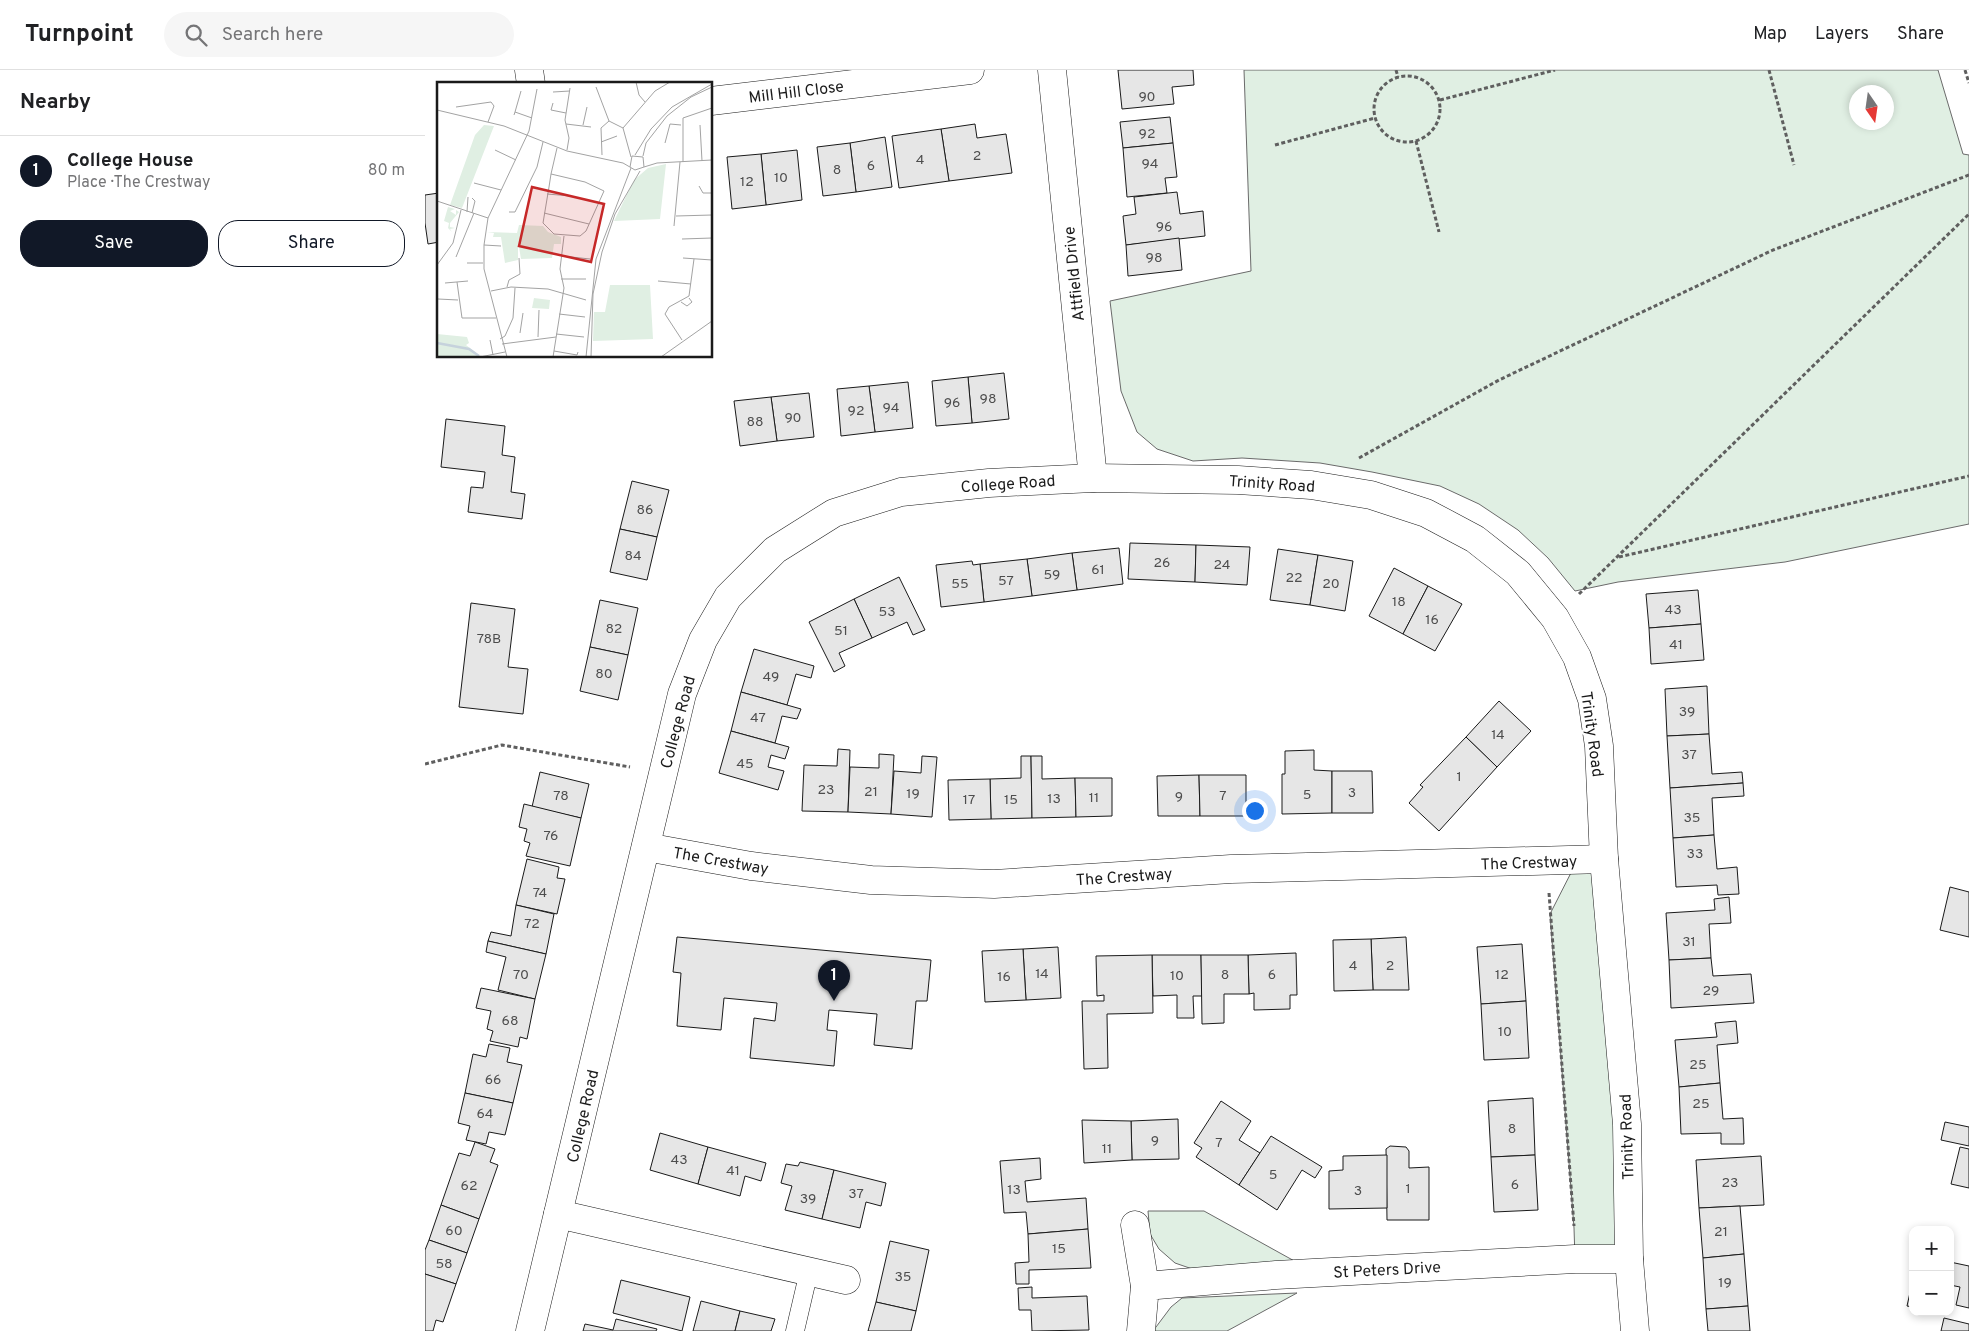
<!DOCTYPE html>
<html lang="en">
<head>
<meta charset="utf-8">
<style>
  :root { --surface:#fff; --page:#f6f6f6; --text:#202124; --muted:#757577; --line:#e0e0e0; --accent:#111827 }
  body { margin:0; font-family:Overpass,sans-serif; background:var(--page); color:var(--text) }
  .controls { position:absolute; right:15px; bottom:15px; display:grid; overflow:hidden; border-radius:10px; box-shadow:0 2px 8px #0003 }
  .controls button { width:45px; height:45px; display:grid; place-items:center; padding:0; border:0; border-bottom:1px solid var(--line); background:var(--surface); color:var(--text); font:25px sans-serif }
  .compass { position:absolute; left:1424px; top:15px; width:45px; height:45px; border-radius:50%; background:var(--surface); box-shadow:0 2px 8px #0003; rotate:167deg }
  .you { position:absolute; left:829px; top:740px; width:18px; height:18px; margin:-12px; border:4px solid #fff; border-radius:50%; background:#1a73e8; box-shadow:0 0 0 8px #1a73e833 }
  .badge { display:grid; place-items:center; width:32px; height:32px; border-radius:50%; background:var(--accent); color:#fff; font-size:16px; font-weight:700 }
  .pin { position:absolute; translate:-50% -41px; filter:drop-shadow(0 1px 2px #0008) }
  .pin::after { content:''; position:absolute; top:26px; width:18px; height:15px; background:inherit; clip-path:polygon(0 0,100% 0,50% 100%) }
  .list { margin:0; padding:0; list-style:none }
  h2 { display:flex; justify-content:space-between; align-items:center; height:65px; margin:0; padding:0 20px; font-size:21px }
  h2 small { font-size:16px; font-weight:400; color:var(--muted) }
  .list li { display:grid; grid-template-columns:32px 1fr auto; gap:15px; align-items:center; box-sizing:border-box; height:70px; padding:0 20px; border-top:1px solid var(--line) }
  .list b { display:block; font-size:19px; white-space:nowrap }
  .list p { margin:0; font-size:16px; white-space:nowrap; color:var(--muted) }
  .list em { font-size:16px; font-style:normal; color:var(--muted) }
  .actions { display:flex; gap:10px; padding:15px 20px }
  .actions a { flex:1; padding:11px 0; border:1px solid var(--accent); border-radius:20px; text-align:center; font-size:18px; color:var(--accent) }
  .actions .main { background:var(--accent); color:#fff }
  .icon { flex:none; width:28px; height:28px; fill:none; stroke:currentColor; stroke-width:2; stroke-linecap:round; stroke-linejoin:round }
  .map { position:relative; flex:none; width:1544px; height:1261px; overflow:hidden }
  header { display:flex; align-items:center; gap:30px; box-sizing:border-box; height:70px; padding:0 25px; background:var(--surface); border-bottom:1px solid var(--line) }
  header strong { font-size:24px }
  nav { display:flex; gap:28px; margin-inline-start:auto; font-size:18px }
  .search { width:350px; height:45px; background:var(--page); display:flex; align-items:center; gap:12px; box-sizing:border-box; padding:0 18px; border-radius:28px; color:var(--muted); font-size:19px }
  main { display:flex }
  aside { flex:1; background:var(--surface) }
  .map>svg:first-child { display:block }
  .green { fill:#e0efe3; stroke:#6a6a6a; fill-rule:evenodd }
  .building { fill:#e6e6e6; stroke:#1a1a1a }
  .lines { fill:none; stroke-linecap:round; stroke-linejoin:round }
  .lane-casing { stroke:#1a1a1a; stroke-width:19 }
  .street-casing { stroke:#1a1a1a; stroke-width:29 }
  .path { stroke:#5f5f5f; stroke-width:3; stroke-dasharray:4 2.5; stroke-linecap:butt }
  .lane { stroke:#fff; stroke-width:18 }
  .street { stroke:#fff; stroke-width:28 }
  .labels { text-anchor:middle; stroke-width:4; stroke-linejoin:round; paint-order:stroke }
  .number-label { font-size:14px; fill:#4d4d4d }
  .street-label { font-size:16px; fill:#1a1a1a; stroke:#fff }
  .inset-river { fill:none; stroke:#c6d2dc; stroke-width:2.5 }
  .inset-road { fill:none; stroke:#a3a3a3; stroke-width:1 }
  .view { fill:#c62828; fill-opacity:0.15; stroke:#c62828; stroke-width:2.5 }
  .inset-edge { fill:none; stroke:#1a1a1a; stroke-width:2.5 }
</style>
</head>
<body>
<header>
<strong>Turnpoint</strong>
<div class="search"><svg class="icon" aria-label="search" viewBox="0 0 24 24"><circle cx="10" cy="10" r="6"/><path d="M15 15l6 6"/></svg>Search here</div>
<nav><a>Map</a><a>Layers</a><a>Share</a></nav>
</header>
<main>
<aside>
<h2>Nearby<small></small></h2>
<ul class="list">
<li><span class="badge">1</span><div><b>College House</b><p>Place · The Crestway</p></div><em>80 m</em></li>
</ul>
<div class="actions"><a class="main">Save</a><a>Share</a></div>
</aside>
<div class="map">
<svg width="1544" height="1261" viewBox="0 0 1544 1261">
  <rect width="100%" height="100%" fill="#fff"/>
  <g class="green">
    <path d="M819 0H1513L1538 84 1544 85V454L1360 492 1193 512 1150 521 1123 488 1093 460 1054 434 1015 416 947 402 895 393 817 388 768 391 732 379 712 362 696 321 685 231 826 201ZM1432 22H1462V52H1432Z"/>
    <polygon points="1179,789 1204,1189 1150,1189 1149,1158 1125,844 1152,791"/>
    <polygon points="723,1141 779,1141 873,1193 776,1202 750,1193 734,1179 725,1164"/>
    <polygon points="872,1223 802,1261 728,1261 746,1237 757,1228"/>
  </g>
  <g class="building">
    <polygon points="693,0 768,0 769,15 747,17 749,34 697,39"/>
    <polygon points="745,47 748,73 698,78 695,52"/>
    <polygon points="550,54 552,68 581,64 587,103 524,111 516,59"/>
    <polygon points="516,59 524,111 474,118 467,66"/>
    <polygon points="460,67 467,117 431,122 425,73"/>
    <polygon points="425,73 431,122 398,126 392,77"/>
    <polygon points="748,73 752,107 740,108 742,123 702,127 698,78"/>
    <polygon points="372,80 377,130 341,135 336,84"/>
    <polygon points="336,84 341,135 307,139 302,87"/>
    <polygon points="752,122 755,144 778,141 780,166 701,175 698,146 711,144 709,127"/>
    <polygon points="14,123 14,172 3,174 0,153 0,125"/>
    <polygon points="754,168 757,200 703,206 701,175"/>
    <polygon points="579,303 584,349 547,353 543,307"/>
    <polygon points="543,307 547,353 511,356 507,311"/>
    <polygon points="483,312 488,358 450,362 444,316"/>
    <polygon points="444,316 450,362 416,366 412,319"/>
    <polygon points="384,323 389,367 352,371 346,327"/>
    <polygon points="346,327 352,371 315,376 309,331"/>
    <polygon points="21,349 80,356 77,385 90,387 86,422 100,424 97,449 43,442 46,417 58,418 60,402 16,397"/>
    <polygon points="207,411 244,420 232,467 195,459"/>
    <polygon points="195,459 232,467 222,510 185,502"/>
    <polygon points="705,473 771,475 770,512 703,509"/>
    <polygon points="771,475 825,477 822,515 770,512"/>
    <polygon points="694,478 698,514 652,520 647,483"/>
    <polygon points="853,479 893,485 885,535 845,530"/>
    <polygon points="647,483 652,520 607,526 602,489"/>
    <polygon points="893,485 928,491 920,541 885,535"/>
    <polygon points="602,489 607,526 559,532 555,494"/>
    <polygon points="547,491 548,495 555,494 559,532 516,537 511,495"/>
    <polygon points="969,498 1003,516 978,564 944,546"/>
    <polygon points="474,507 500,560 488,565 482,552 447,568 429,529"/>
    <polygon points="1003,516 1037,534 1010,581 978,564"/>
    <polygon points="1273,520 1276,554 1224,558 1221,524"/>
    <polygon points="429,529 447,568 414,583 420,596 409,602 384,552"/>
    <polygon points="175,530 213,538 203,585 165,577"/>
    <polygon points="46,533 90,539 83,597 103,599 98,644 34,637"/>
    <polygon points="1276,554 1279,590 1226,594 1224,558"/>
    <polygon points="165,577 203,585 193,630 155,621"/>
    <polygon points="329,579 389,596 386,608 371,604 362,635 316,622"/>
    <polygon points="1282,616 1284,664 1242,666 1240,619"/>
    <polygon points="316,622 376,639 372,649 357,646 350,673 306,661"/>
    <polygon points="1074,631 1106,661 1072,697 1041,667"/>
    <polygon points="306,661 364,677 360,689 346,685 343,697 359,701 353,720 294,703"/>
    <polygon points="1284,664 1287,704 1317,702 1318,713 1245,718 1242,666"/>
    <polygon points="1041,667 1072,697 1014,761 984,733 998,717 995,715"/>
    <polygon points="413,679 425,680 423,742 377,741 379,695 412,696"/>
    <polygon points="889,680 889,700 907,701 907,743 857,744 857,704 860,704 860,681"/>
    <polygon points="454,684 469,685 466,744 423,742 425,697 454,698"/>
    <polygon points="497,686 512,687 507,747 466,744 469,701 496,703"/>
    <polygon points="596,686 606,686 607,748 566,749 565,709 596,708"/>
    <polygon points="606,686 617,686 617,709 650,708 651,747 607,748"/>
    <polygon points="907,701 947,701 948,743 907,743"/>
    <polygon points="115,702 164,714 156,748 107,737"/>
    <polygon points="774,705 775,746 733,746 732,706"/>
    <polygon points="774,705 821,705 821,746 775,746"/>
    <polygon points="650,708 687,708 687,746 651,747"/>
    <polygon points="565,709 566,749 524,750 523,710"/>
    <polygon points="1318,713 1319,726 1287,728 1289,765 1248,768 1245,718"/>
    <polygon points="99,734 156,748 145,796 101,786 105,773 99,771 102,759 94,757"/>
    <polygon points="1289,765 1292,799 1312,797 1314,824 1293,825 1292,815 1251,817 1248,768"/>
    <polygon points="102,789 134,797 132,808 140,809 132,844 91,835"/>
    <polygon points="1525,817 1544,822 1544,867 1515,860"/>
    <polygon points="1304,827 1306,853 1284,854 1286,888 1244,890 1241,843 1290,840 1289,829"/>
    <polygon points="91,835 129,844 121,884 63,871 66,862 86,866"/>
    <polygon points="252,867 506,890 502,931 491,931 487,979 449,975 452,944 404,940 402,960 412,961 409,996 325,988 329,948 350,951 352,933 299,928 296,960 252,956 256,903 248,902"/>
    <polygon points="981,867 984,920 948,920 946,869"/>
    <polygon points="946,869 948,920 909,921 908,870"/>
    <polygon points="63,871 121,884 110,929 73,920 81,887 61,882"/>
    <polygon points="1097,874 1101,931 1056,934 1052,877"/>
    <polygon points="633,877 636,928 601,930 598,879"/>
    <polygon points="598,879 601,930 560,932 557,881"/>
    <polygon points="871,883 872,925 865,925 865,939 829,940 829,923 824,924 823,885"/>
    <polygon points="727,885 776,885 777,926 768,926 769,948 752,948 752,925 728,926"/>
    <polygon points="727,885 728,943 682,944 683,998 659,999 657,931 679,931 679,925 672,926 671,886"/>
    <polygon points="776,885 823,885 824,924 799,924 799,953 777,954"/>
    <polygon points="1286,888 1288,906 1326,904 1329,933 1246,938 1244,890"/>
    <polygon points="56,918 110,929 102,969 95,967 93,977 65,971 68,961 62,959 66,941 51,938"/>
    <polygon points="1101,931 1104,988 1059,990 1056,934"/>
    <polygon points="1311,951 1313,973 1292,975 1295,1013 1254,1017 1250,970 1292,967 1290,953"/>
    <polygon points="64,974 85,978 82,992 97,995 88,1033 40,1023 48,984 61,987"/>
    <polygon points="1295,1013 1298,1049 1318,1048 1319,1074 1296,1074 1296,1063 1256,1064 1254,1017"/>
    <polygon points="40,1023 88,1033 80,1065 64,1062 61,1074 41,1070 45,1056 33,1053"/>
    <polygon points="1108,1028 1110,1085 1066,1087 1063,1031"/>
    <polygon points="796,1031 826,1051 814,1070 835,1083 814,1115 771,1087 777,1078 769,1073"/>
    <polygon points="753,1049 754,1089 707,1090 706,1051"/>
    <polygon points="657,1050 706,1051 707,1090 659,1093"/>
    <polygon points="1520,1052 1544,1057 1544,1076 1516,1070"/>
    <polygon points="235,1063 283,1077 273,1114 225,1100"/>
    <polygon points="846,1066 897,1097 890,1108 877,1100 852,1140 814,1115"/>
    <polygon points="50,1072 70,1079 65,1092 73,1095 54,1149 16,1135 34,1083 45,1086"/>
    <polygon points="965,1076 981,1077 984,1081 984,1098 1004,1097 1004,1150 962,1150 961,1079"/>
    <polygon points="283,1077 341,1093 336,1111 320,1106 315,1126 273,1114"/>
    <polygon points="1535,1077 1544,1079 1544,1118 1526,1114"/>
    <polygon points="962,1085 962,1138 904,1139 904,1101 918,1100 918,1086"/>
    <polygon points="1110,1085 1113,1140 1069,1142 1066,1087"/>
    <polygon points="1336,1086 1339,1135 1274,1138 1271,1090"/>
    <polygon points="615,1088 616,1109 600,1111 602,1132 661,1128 663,1159 603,1164 601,1142 579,1143 575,1091"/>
    <polygon points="375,1092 409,1100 397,1149 360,1140 367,1116 356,1113 361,1094 373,1096"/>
    <polygon points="409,1100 461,1113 456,1136 441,1132 435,1158 397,1149"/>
    <polygon points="16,1135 54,1149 42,1183 4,1170"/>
    <polygon points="1315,1136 1319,1184 1278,1188 1274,1138"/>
    <polygon points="663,1159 666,1198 604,1200 604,1214 591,1214 590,1193 604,1192 603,1164"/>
    <polygon points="4,1170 42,1183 31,1214 0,1204 0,1180"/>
    <polygon points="465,1171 504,1180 491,1241 451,1232"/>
    <polygon points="1319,1184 1323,1236 1281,1239 1278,1188"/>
    <polygon points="1525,1192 1544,1196 1544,1238 1531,1235 1535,1217 1525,1215"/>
    <polygon points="0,1204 31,1214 18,1252 11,1250 8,1261 0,1261"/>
    <polygon points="196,1210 265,1227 257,1261 188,1243"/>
    <polygon points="607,1217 607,1228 662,1226 664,1260 607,1261 606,1240 594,1240 593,1218"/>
    <polygon points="1486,1218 1488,1218 1488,1237 1482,1236"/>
    <polygon points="276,1231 315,1241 310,1261 268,1261"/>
    <polygon points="451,1232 491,1241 486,1261 443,1261"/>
    <polygon points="1323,1236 1325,1261 1283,1261 1281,1239"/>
    <polygon points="315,1241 350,1249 346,1261 310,1261"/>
    <polygon points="1519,1248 1544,1254 1544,1261 1516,1261"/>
    <polygon points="191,1249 232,1259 231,1261 158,1261 160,1254 188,1260"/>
  </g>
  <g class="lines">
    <defs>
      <polyline id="lane" points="370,1261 384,1201"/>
      <g id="street">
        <polyline points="104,0 106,14"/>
        <polyline points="627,0 668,408"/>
        <polyline points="286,31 545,0"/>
        <polyline points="221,777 326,796 446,810 569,814 806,799 1179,789"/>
        <polyline points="133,1144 421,1210"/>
        <polyline points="710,1155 720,1216"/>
        <polyline points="105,1261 257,624 278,570 303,527 350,480 409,443 476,422 564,413 668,408 813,410 886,415 946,425 1001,443 1050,469 1093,503 1130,548 1152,587 1167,629 1174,676 1179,789 1202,1054 1204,1189 1210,1261"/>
        <polyline points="716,1261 720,1216 851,1205 1150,1189 1204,1189"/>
      </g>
    </defs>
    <use href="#lane" class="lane-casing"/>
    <use href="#street" class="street-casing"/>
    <g class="path">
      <polyline points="971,0 973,7"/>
      <polyline points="1344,0 1369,95"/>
      <polyline points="1540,0 1544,13"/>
      <circle cx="982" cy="39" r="33"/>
      <polyline points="1015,30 1130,0"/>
      <polyline points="991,71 1014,162"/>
      <polyline points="850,75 950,48"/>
      <polyline points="934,388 1074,310 1348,180 1544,105"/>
      <polyline points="1194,487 1544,406"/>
      <polyline points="1154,524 1544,144"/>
      <polyline points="0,694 77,675 205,697"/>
      <polyline points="1124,823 1149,1156"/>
    </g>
    <use href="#lane" class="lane"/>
    <use href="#street" class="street"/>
  </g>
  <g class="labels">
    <g class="number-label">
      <text x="722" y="31">90</text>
      <text x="722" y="68">92</text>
      <text x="552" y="90">2</text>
      <text x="495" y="94">4</text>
      <text x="725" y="98">94</text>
      <text x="446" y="100">6</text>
      <text x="412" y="104">8</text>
      <text x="356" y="112">10</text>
      <text x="322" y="116">12</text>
      <text x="739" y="161">96</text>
      <text x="729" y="192">98</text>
      <text x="563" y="333">98</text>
      <text x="527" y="337">96</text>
      <text x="466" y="342">94</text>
      <text x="431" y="345">92</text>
      <text x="368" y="352">90</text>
      <text x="330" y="356">88</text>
      <text x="220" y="444">86</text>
      <text x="208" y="490">84</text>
      <text x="737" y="497">26</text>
      <text x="797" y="499">24</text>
      <text x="673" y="504">61</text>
      <text x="627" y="509">59</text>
      <text x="869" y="512">22</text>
      <text x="581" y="515">57</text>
      <text x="535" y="518">55</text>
      <text x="906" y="518">20</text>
      <text x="974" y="536">18</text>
      <text x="1248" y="544">43</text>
      <text x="462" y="546">53</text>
      <text x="1007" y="554">16</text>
      <text x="189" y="563">82</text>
      <text x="416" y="565">51</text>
      <text x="64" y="573">78B</text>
      <text x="1251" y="579">41</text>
      <text x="179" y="608">80</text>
      <text x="346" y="611">49</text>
      <text x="1262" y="646">39</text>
      <text x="333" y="652">47</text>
      <text x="1073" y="669">14</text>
      <text x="1264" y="689">37</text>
      <text x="320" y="698">45</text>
      <text x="1034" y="711">1</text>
      <text x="401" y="724">23</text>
      <text x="446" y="726">21</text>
      <text x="927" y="727">3</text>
      <text x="488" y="728">19</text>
      <text x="882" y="729">5</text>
      <text x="136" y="730">78</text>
      <text x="798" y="730">7</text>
      <text x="754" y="731">9</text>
      <text x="669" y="732">11</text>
      <text x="629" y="733">13</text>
      <text x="544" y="734">17</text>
      <text x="586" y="734">15</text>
      <text x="1267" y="752">35</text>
      <text x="126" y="770">76</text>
      <text x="1270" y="788">33</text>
      <text x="115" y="827">74</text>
      <text x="107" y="858">72</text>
      <text x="1264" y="876">31</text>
      <text x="928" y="900">4</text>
      <text x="965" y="900">2</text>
      <text x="617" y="908">14</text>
      <text x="96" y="909">70</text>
      <text x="800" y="909">8</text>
      <text x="847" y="909">6</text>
      <text x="1077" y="909">12</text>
      <text x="752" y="910">10</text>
      <text x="579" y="911">16</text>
      <text x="1286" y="925">29</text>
      <text x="85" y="955">68</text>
      <text x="1080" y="966">10</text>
      <text x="1273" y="999">25</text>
      <text x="68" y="1014">66</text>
      <text x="1276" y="1038">25</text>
      <text x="60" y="1048">64</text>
      <text x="1087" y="1063">8</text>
      <text x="730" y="1075">9</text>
      <text x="794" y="1077">7</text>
      <text x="682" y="1083">11</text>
      <text x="254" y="1094">43</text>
      <text x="308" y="1105">41</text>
      <text x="848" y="1109">5</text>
      <text x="1305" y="1117">23</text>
      <text x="1090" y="1119">6</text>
      <text x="44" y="1120">62</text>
      <text x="983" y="1123">1</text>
      <text x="589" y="1124">13</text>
      <text x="933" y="1125">3</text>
      <text x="431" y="1128">37</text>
      <text x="383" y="1133">39</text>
      <text x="29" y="1165">60</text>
      <text x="1296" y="1166">21</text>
      <text x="634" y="1183">15</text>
      <text x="19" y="1198">58</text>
      <text x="478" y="1211">35</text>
      <text x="1300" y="1217">19</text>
    </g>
    <g class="street-label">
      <text transform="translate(371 21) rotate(-7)" y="6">Mill Hill Close</text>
      <text transform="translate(648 204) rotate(-96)" y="6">Attfield Drive</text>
      <text transform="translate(583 413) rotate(-4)" y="6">College Road</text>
      <text transform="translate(847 413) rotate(4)" y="6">Trinity Road</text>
      <text transform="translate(252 652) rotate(-75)" y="6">College Road</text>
      <text transform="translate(1168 664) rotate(82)" y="6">Trinity Road</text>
      <text transform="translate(296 790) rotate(10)" y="6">The Crestway</text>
      <text transform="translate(1104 792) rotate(-2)" y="6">The Crestway</text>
      <text transform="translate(699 806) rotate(-4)" y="6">The Crestway</text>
      <text transform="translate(157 1046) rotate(-77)" y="6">College Road</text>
      <text transform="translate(1201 1067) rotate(-92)" y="6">Trinity Road</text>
      <text transform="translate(962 1199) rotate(-3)" y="6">St Peters Drive</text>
    </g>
  </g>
  <g transform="translate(12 12)">
    <rect width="275" height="275" fill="#fff"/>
    <path d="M47 43 57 44 25 126 13 123 38 53ZM229 82 223 137 177 139 197 98 211 86ZM11 125 18 127 13 129 19 133V128L22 130 13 141V145L18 146 13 147 15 150 11 146 12 141 7 139ZM82 143 106 144 111 150 124 155V162H117L115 176 84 177 81 159V178L68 181 64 155H56L57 151 50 150 80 151ZM173 203H213L216 257 156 259 157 230H168ZM97 216 113 218 112 227 95 226ZM0 252 30 255 32 261 29 263 43 274 0 275Z" fill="#e0efe3"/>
    <path class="inset-river" d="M0 261 32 267 42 274"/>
    <path class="inset-road" d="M199 0 202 13 208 20M159 5 172 39 186 46M116 10 133 9M116 21 114 28 129 31M19 25 54 20 57 24 51 40M0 28 67 44 130 69 186 81 198 88 207 85 206 75 195 74 193 85M78 30 84 9M77 33 78 30 95 36M129 42 154 45M146 43 150 25M263 43 265 79M164 60 180 54M228 61 233 42 244 43M58 68 79 78M130 68 132 56 128 38 133 6M165 73 164 46 172 39M198 73 214 47 235 25 275 2M206 74 209 61 230 34 254 15 275 5M194 75 186 46 218 9 233 0M246 80V36L275 26M207 85 220 81 275 78M114 92 148 100 167 109 149 149 143 154 117 152 106 141 112 105 114 92 120 66M37 101 64 108M262 104 266 111H275M110 112 134 114M0 119 51 136M30 130 31 115M72 130H78L100 85 106 60M35 131 38 119 35 116M107 131 152 142M239 134 275 133M237 144 243 80M245 157 275 156M47 163 64 164M125 174 153 177M19 175 37 131M246 176 275 178M30 181H46M0 183 16 161 24 128M124 197H149M221 199 254 202M20 200 25 236H59M8 201 31 199M70 205 72 198 83 192 82 176M54 209 74 205 111 207 149 218M1 217 21 218M244 220 250 224 255 220 252 216M122 232 148 235M83 251 86 231M119 252 147 255M101 255 102 228M63 257 68 254 76 236 78 206M53 258 56 273M245 258 228 232 232 225 252 214 257 177M65 262 119 255M117 269 140 273 141 270M43 275 68 270M70 275 47 187V163L51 136 92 49 100 7M116 275 127 206 123 187 127 154M149 275 159 177 194 86M154 275 156 212 165 170 178 132 203 89M224 275 275 239"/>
    <path class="view" d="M95 105 167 122 154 180 82 164Z"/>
    <rect width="275" height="275" class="inset-edge"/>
  </g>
</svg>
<div class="controls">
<button>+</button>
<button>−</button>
</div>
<svg class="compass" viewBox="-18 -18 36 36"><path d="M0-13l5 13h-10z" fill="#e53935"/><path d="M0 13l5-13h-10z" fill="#757577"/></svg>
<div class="you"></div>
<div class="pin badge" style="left:409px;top:931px">1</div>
</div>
</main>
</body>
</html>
